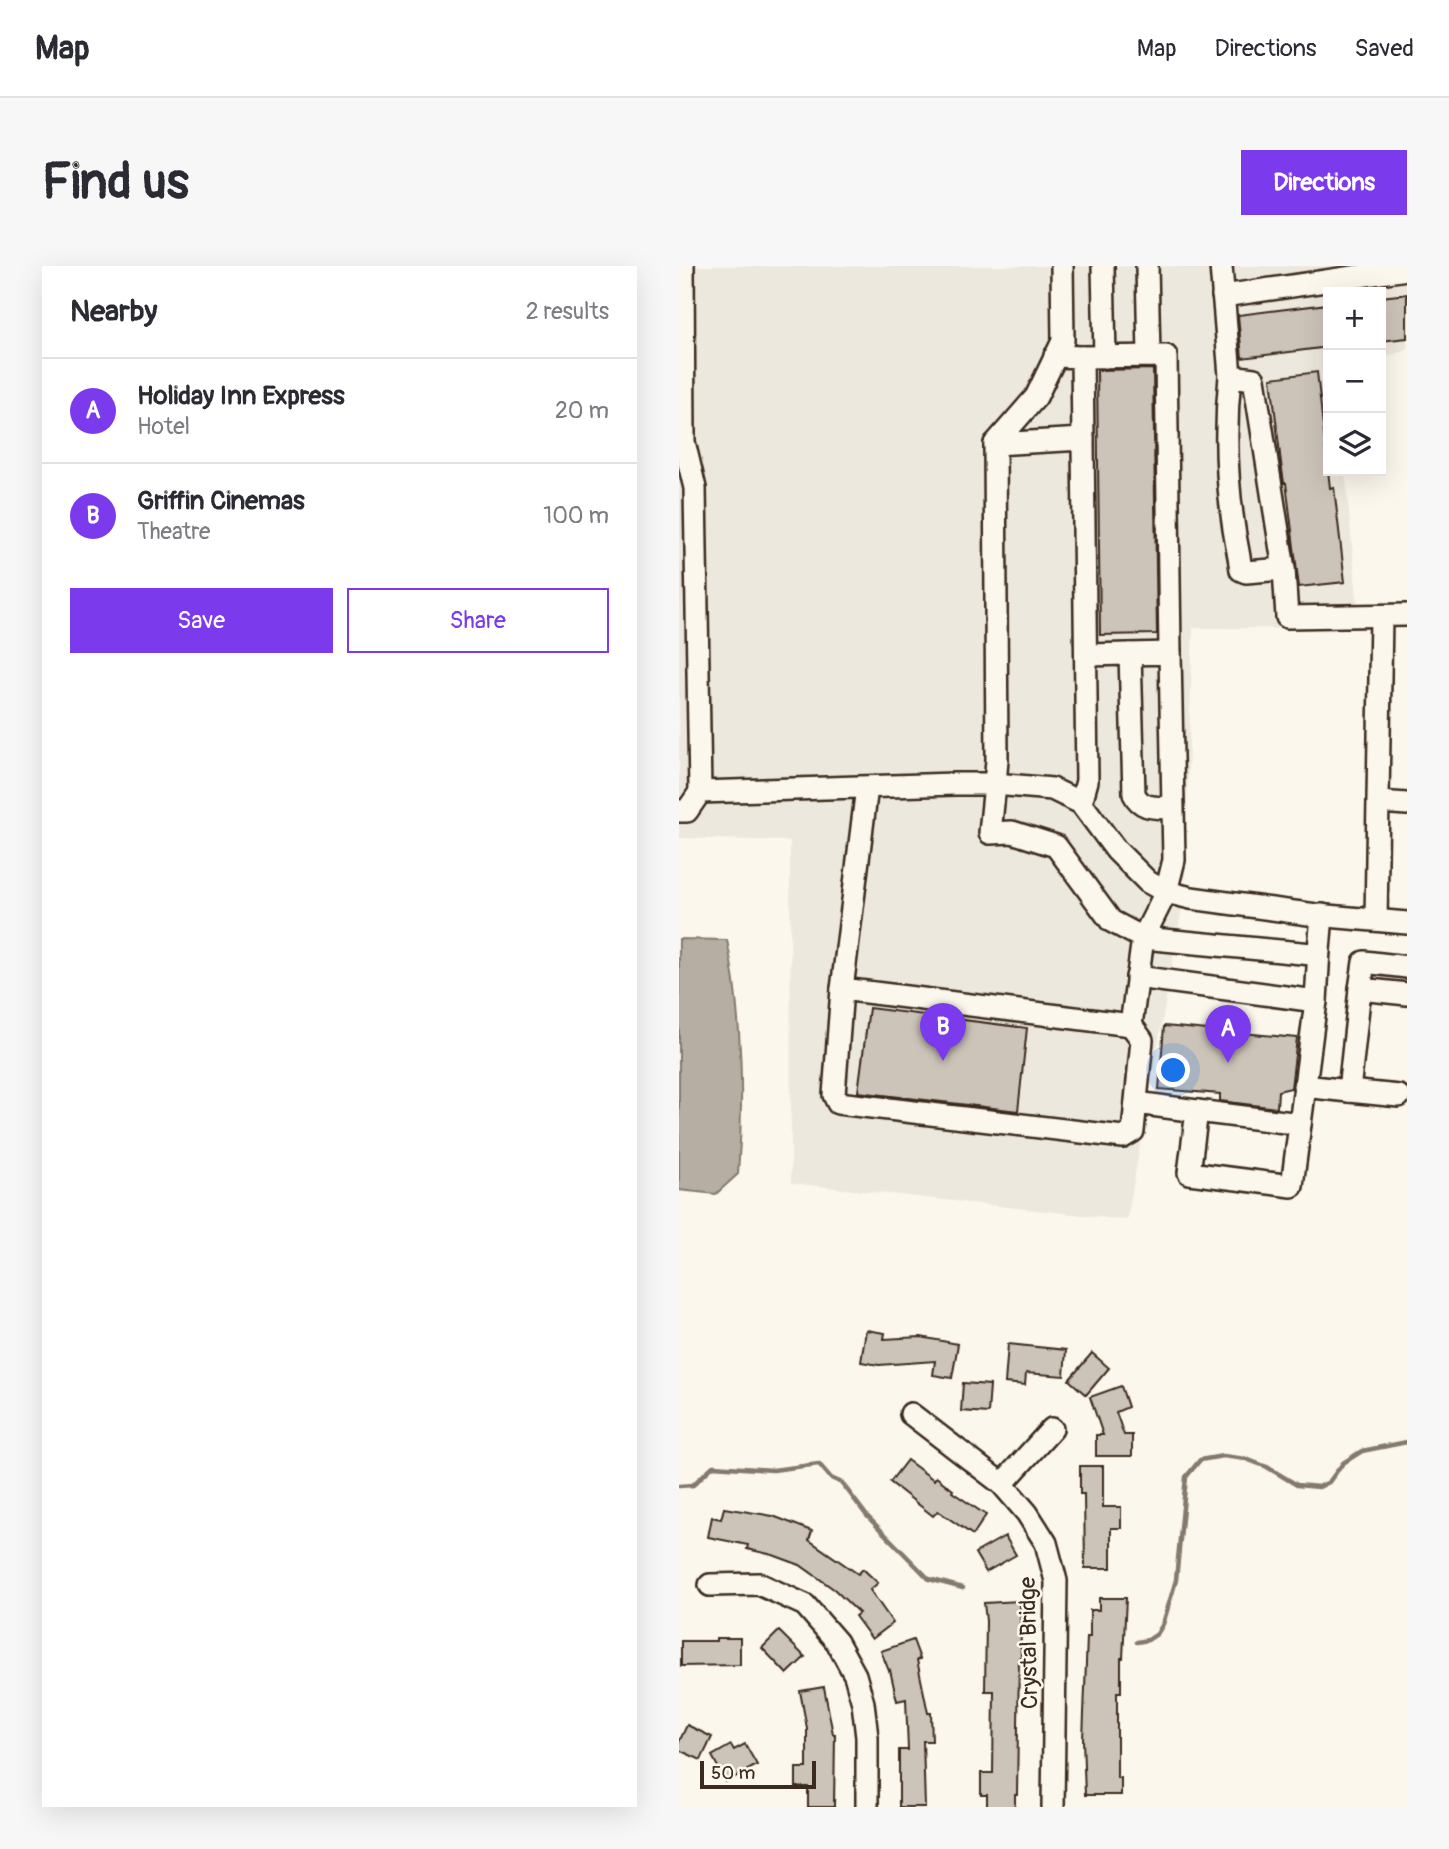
<!DOCTYPE html>
<html lang="en">
<head>
<meta charset="utf-8">
<style>
  :root { --surface:#fff; --page:#f7f7f7; --text:#2b2b33; --muted:#7c7c81; --line:#e1e1e2; --accent:#7c3aed }
  body { margin:0; font-family:Pangolin,sans-serif; background:var(--page); color:var(--text) }
  .controls { position:absolute; right:21px; top:21px; display:grid; overflow:hidden; border-radius:0px; box-shadow:0 7px 28px #0002 }
  .controls button { width:63px; height:63px; display:grid; place-items:center; padding:0; border:0; border-bottom:2px solid var(--line); background:var(--surface); color:var(--text); font:35px sans-serif }
  .scale { position:absolute; left:21px; bottom:18px; width:116px; box-sizing:border-box; padding-left:7px; border:4px solid #3b2a1e; border-top:0; font-size:19px; line-height:24px; white-space:nowrap; color:#3b2a1e; -webkit-text-stroke:5px #fbf7ec; paint-order:stroke }
  .you { position:absolute; left:495px; top:805px; width:24px; height:24px; margin:-18px; border:5px solid #fff; border-radius:50%; background:#1a73e8; box-shadow:0 0 0 10px #1a73e833 }
  .badge { display:grid; place-items:center; width:46px; height:46px; border-radius:50%; background:var(--accent); color:#fff; font-size:23px; font-weight:700 }
  .pin { position:absolute; translate:-50% -58px; filter:drop-shadow(0 2px 4px #0008) }
  .pin::after { content:''; position:absolute; top:37px; width:24px; height:21px; background:inherit; clip-path:polygon(0 0,100% 0,50% 100%) }
  .list { margin:0; padding:0; list-style:none }
  h2 { display:flex; justify-content:space-between; align-items:center; height:91px; margin:0; padding:0 28px; font-size:30px }
  h2 small { font-size:23px; font-weight:400; color:var(--muted) }
  .list li { display:grid; grid-template-columns:46px 1fr auto; gap:21px; align-items:center; box-sizing:border-box; height:105px; padding:0 28px; border-top:2px solid var(--line) }
  .list b { display:block; font-size:26px; white-space:nowrap }
  .list p { margin:0; font-size:23px; white-space:nowrap; color:var(--muted) }
  .list em { font-size:23px; font-style:normal; color:var(--muted) }
  .actions { display:flex; gap:14px; padding:21px 28px }
  .actions a { flex:1; padding:16px 0; border:2px solid var(--accent); border-radius:0px; text-align:center; font-size:24px; color:var(--accent) }
  .actions .main { background:var(--accent); color:#fff }
  .icon { flex:none; width:38px; height:38px; fill:none; stroke:currentColor; stroke-width:2; stroke-linecap:round; stroke-linejoin:round }
  .map { position:relative; flex:none; width:728px; height:1541px; overflow:hidden; border-radius:0px }
  header { display:flex; align-items:center; gap:42px; box-sizing:border-box; height:98px; padding:0 35px; background:var(--surface); border-bottom:2px solid var(--line) }
  header strong { font-size:33px }
  nav { display:flex; gap:38px; margin-inline-start:auto; font-size:24px }
  .intro { display:flex; align-items:center; justify-content:space-between; box-sizing:border-box; height:168px; padding:0 42px }
  h1 { margin:0; font-size:49px }
  .button { padding:18px 32px; border-radius:0px; background:var(--accent); color:#fff; font-size:24px; font-weight:700 }
  main { display:flex; gap:42px; padding:0 42px }
  aside { flex:1; background:var(--surface); border-radius:0px; box-shadow:0 7px 28px #0002 }
  .map>svg:first-child { display:block }
  .built { fill:#ede8dd }
  .water { fill:#b6aea2; stroke:#85796d; stroke-width:2 }
  .lines { fill:none; stroke-linecap:round; stroke-linejoin:round }
  .stream { stroke:#85796d; stroke-width:4.5 }
  .building { fill:#ccc4b9; stroke:#3b2a1e; stroke-width:2 }
  .minor-casing { stroke:#3b2a1e; stroke-width:26 }
  .minor { stroke:#fbf7ec; stroke-width:21 }
  .labels { text-anchor:middle; stroke-width:5; stroke-linejoin:round; paint-order:stroke }
  .street-label { font-size:23px; fill:#3b2a1e; stroke:#fbf7ec }
</style>
</head>
<body>
<header>
<strong>Map</strong>
<nav><a>Map</a><a>Directions</a><a>Saved</a></nav>
</header>
<div class="intro"><h1>Find us</h1><a class="button">Directions</a></div>
<main>
<aside>
<h2>Nearby<small>2 results</small></h2>
<ul class="list">
<li><span class="badge">A</span><div><b>Holiday Inn Express</b><p>Hotel</p></div><em>20 m</em></li>
<li><span class="badge">B</span><div><b>Griffin Cinemas</b><p>Theatre</p></div><em>100 m</em></li>
</ul>
<div class="actions"><a class="main">Save</a><a>Share</a></div>
</aside>
<div class="map">
<svg width="728" height="1541" viewBox="0 0 728 1541">
  <rect width="100%" height="100%" fill="#fbf7ec"/>
  <filter id="ink" filterUnits="userSpaceOnUse"><feTurbulence type="fractalNoise" baseFrequency=".0143" numOctaves="2"/><feDisplacementMap in="SourceGraphic" scale="14" xChannelSelector="R" yChannelSelector="G"/><feConvolveMatrix kernelMatrix="1 2 1 2 8 2 1 2 1" color-interpolation-filters="sRGB"/></filter>
  <g filter="url(#ink)">
    <polygon class="built" points="0,0 728,0 728,84 702,92 702,26 649,26 649,205 666,205 681,363 514,362 505,631 448,954 112,917 111,575 0,572"/>
    <path class="water" d="M0 673 48 674C63 748 65 834 59 908L37 928 0 924Z"/>
    <g class="lines">
      <g class="stream">
        <polyline points="0,1220 14,1219 34,1200 94,1204 140,1198 152,1212 163,1217 188,1250 250,1313 284,1322"/>
        <polyline points="458,1376 469,1374 478,1368 484,1358 497,1314 507,1211 521,1194 544,1190 567,1193 588,1201 618,1219 640,1221 650,1216 664,1197 683,1185 728,1176"/>
      </g>
    </g>
    <g class="building">
      <polygon points="728,28 728,72 702,75 702,31"/>
      <polygon points="649,38 649,81 563,92 559,49"/>
      <polygon points="474,103 478,368 421,369 418,104"/>
      <polygon points="638,106 651,222 655,221 666,316 620,321 607,217 605,217 602,197 592,112"/>
      <polygon points="190,742 348,762 339,845 179,826"/>
      <polygon points="485,760 618,772 612,822 599,825 598,842 541,835 541,828 480,823"/>
      <polygon points="187,1064 206,1067 205,1073 242,1071 279,1078 273,1112 254,1109 256,1095 200,1099 182,1096"/>
      <polygon points="329,1078 387,1084 385,1110 347,1107 346,1119 326,1117"/>
      <polygon points="413,1087 430,1102 407,1129 390,1114"/>
      <polygon points="284,1117 311,1119 309,1147 282,1145"/>
      <polygon points="442,1120 449,1141 437,1146 445,1169 453,1169 453,1190 417,1190 417,1169 424,1169 411,1131"/>
      <polygon points="228,1194 255,1214 257,1211 274,1224 273,1226 307,1249 294,1269 259,1245 254,1250 211,1216"/>
      <polygon points="401,1200 424,1200 424,1241 442,1241 442,1262 432,1262 432,1302 406,1302 405,1228 401,1228"/>
      <polygon points="45,1242 94,1250 133,1265 130,1274 179,1308 184,1303 199,1317 191,1324 214,1357 193,1373 176,1350 180,1347 156,1324 121,1299 94,1289 68,1283 69,1279 29,1271 33,1251 42,1253"/>
      <polygon points="326,1270 337,1289 307,1306 296,1287"/>
      <polygon points="420,1332 447,1332 444,1392 442,1392 442,1426 438,1426 438,1512 442,1512 442,1529 406,1529 404,1473 408,1371 411,1371 411,1344 420,1344"/>
      <polygon points="341,1335 342,1392 340,1392 338,1529 336,1529 336,1541 308,1541 308,1529 302,1529 302,1507 314,1507 315,1425 306,1425 307,1355 305,1337"/>
      <polygon points="100,1365 126,1391 108,1408 83,1382"/>
      <polygon points="37,1372 61,1372 61,1399 2,1400 2,1375 37,1375"/>
      <polygon points="234,1374 241,1393 238,1394 249,1447 252,1447 253,1475 244,1475 246,1541 220,1541 220,1484 229,1484 227,1433 218,1435 211,1404 210,1405 202,1385"/>
      <polygon points="145,1421 154,1468 156,1468 155,1541 129,1541 129,1521 117,1521 117,1502 128,1502 128,1462 121,1425"/>
      <polygon points="8,1459 33,1471 22,1494 0,1484 0,1476"/>
      <polygon points="66,1478 78,1499 47,1516 33,1490 52,1479 55,1484"/>
    </g>
    <g class="lines">
      <defs>
        <g id="minor">
          <polyline points="4,0 5,176 16,222 21,526 276,518 316,518 311,567 333,566 377,580 432,655 464,672 452,759 163,723 188,521"/>
          <polyline points="383,0 384,75 357,131 316,178 318,494 316,518 373,523 402,537 437,584 469,616 487,626 512,632 637,649 728,657"/>
          <polyline points="424,0 426,91"/>
          <polyline points="468,0 470,90"/>
          <polyline points="542,0 551,110 575,113 605,303 608,351 728,349"/>
          <polyline points="544,30 728,3"/>
          <polyline points="376,90 403,91 408,515 402,537"/>
          <polyline points="403,91 487,90 491,387"/>
          <path d="M551 110C546 158 547 208 554 256 556 272 560 288 562 304L567 306 605 303"/>
          <polyline points="316,178 404,173"/>
          <path d="M451 388 455 528C463 544 477 541 493 542"/>
          <polyline points="407,389 491,387 495,594 487,626 464,672 633,688 640,684 643,649"/>
          <polyline points="700,536 728,538"/>
          <polyline points="0,545 8,545 21,526"/>
          <polyline points="697,654 702,350"/>
          <polyline points="458,711 637,735"/>
          <polyline points="163,723 155,829 159,837 444,871 454,865 463,774 452,759"/>
          <polyline points="681,723 685,696 728,701"/>
          <polyline points="625,820 670,825 681,723 728,728"/>
          <polyline points="670,825 720,830"/>
          <polyline points="457,837 518,845 510,907 613,920 637,735 640,684"/>
          <polyline points="518,845 621,858"/>
          <polyline points="232,1148 323,1218 348,1247 367,1277 377,1315 374,1541"/>
          <polyline points="323,1218 373,1163"/>
          <polyline points="31,1319 80,1318 126,1339 158,1376 176,1409 184,1437 188,1471 188,1541"/>
        </g>
      </defs>
      <use href="#minor" class="minor-casing"/>
      <use href="#minor" class="minor"/>
    </g>
  </g>
  <g class="labels">
    <g class="street-label">
      <text transform="translate(349 1377) rotate(-91)" y="8">Crystal Bridge</text>
    </g>
  </g>
</svg>
<div class="controls">
<button>+</button>
<button>−</button>
<button><svg class="icon" aria-label="layers" viewBox="0 0 24 24"><path d="M12 4l9 5-9 5-9-5zM3 14l9 5 9-5"/></svg></button>
</div>
<div class="scale">50 m</div>
<div class="you"></div>
<div class="pin badge" style="left:549px;top:797px">A</div>
<div class="pin badge" style="left:264px;top:795px">B</div>
</div>
</main>
</body>
</html>
